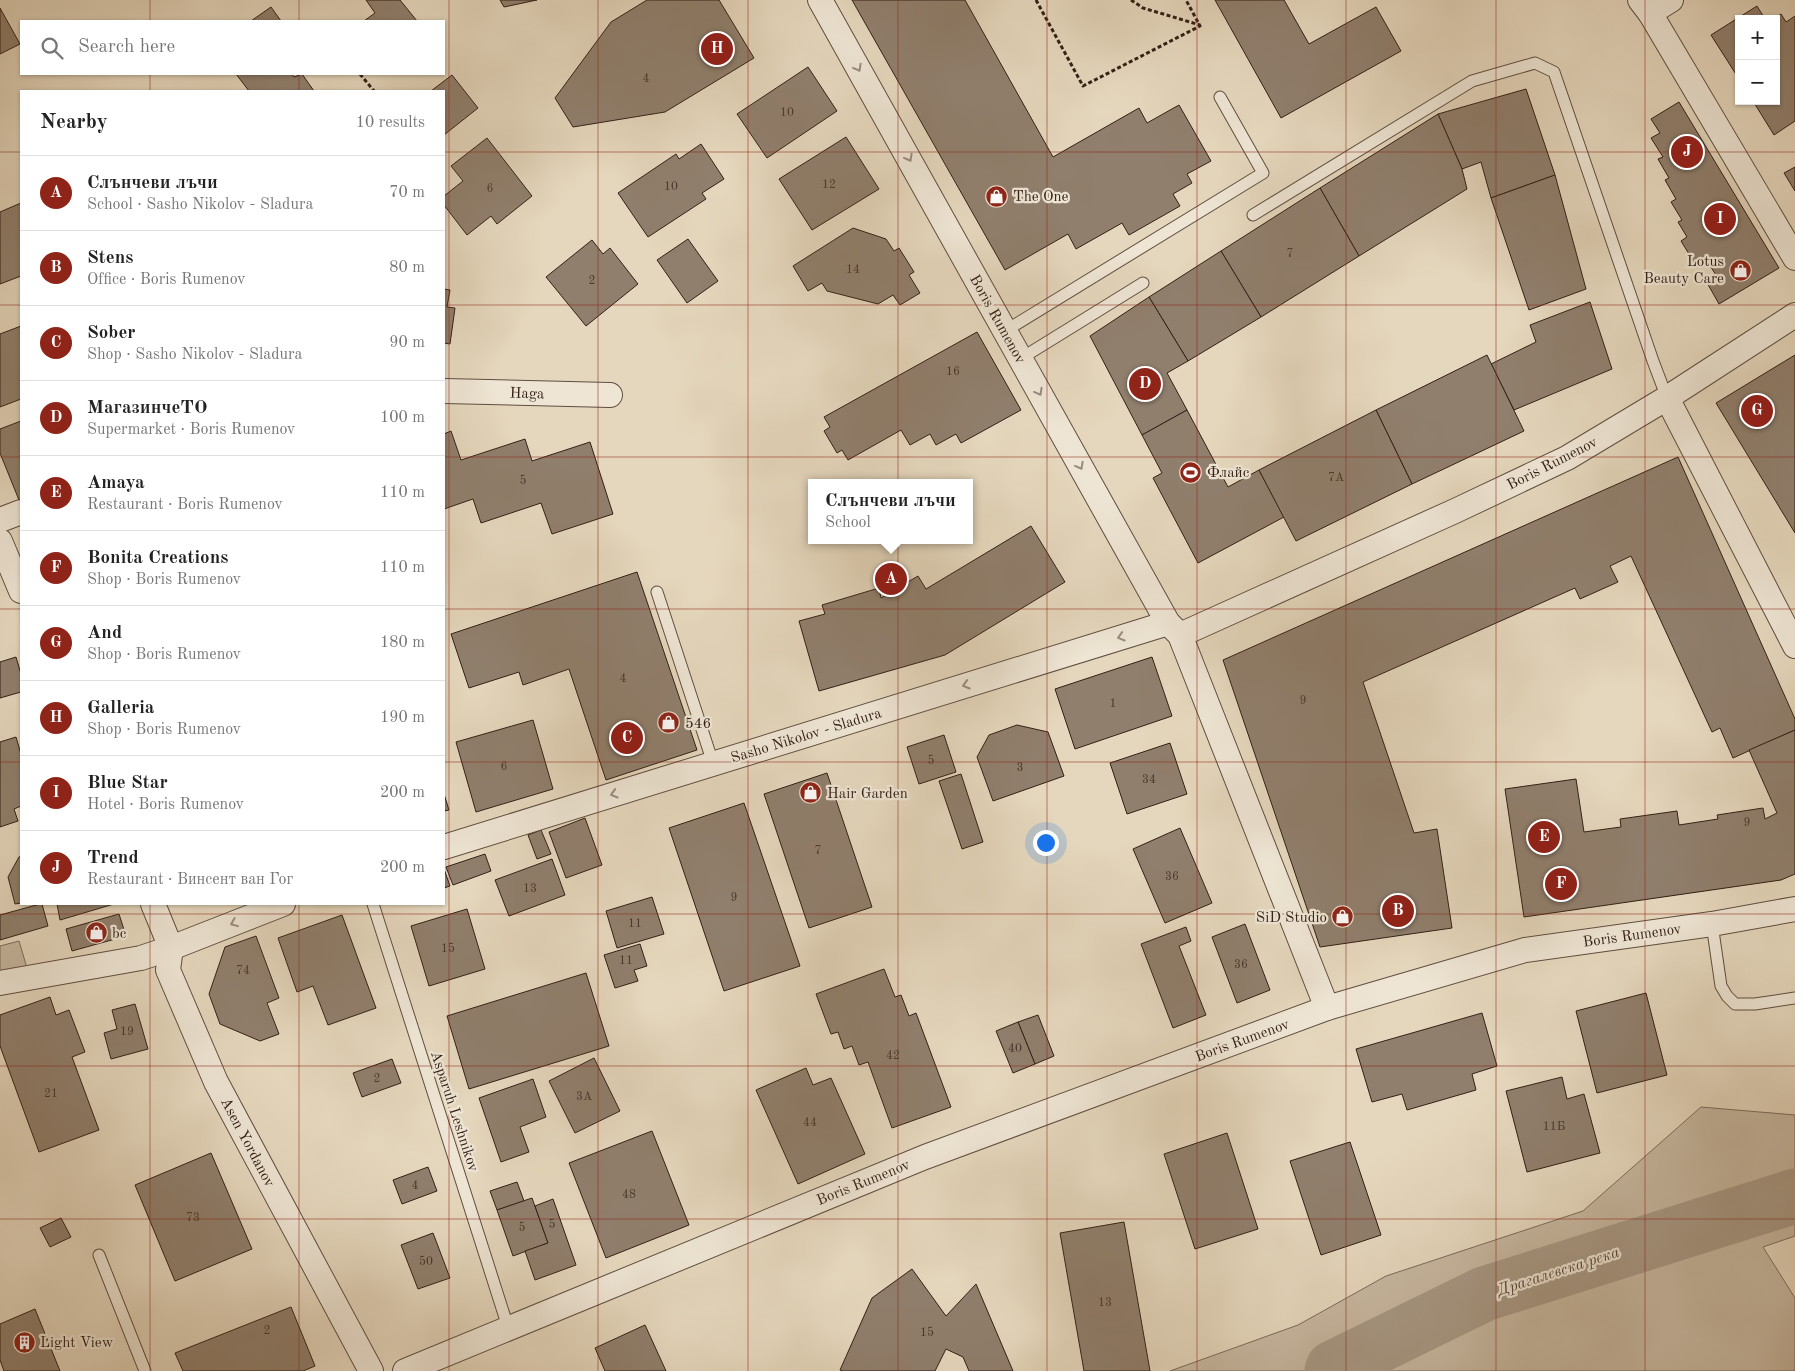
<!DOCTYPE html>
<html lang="en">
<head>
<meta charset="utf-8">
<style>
  :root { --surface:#fff; --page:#f2f2f2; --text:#222; --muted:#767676; --line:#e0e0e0; --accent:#8f2418 }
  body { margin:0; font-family:"Old Standard TT",serif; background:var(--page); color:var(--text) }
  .controls { position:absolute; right:15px; top:15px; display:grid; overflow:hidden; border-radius:0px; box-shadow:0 1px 4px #0004 }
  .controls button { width:45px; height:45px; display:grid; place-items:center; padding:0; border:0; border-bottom:1px solid var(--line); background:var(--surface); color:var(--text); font:25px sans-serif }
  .you { position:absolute; left:1045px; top:842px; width:18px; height:18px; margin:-12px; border:4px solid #fff; border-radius:50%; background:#1a73e8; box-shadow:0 0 0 8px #1a73e833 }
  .badge { display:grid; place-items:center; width:32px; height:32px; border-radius:50%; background:var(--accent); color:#fff; font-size:16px; font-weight:700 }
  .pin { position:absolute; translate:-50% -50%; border:2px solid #fff; box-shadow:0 1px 5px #0006 }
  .popup { position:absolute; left:808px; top:479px; width:165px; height:65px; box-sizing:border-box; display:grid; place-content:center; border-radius:0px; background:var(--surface); filter:drop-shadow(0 1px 4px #0005); font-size:16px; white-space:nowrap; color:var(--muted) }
  .popup b { font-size:19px; color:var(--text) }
  .popup::after { content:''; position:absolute; left:50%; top:100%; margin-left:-10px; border:10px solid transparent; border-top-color:var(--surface) }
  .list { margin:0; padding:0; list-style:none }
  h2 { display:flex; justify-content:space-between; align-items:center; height:65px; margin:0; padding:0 20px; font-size:21px }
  h2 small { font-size:16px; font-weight:400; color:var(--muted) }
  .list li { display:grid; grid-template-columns:32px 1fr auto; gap:15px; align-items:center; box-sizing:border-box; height:75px; padding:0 20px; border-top:1px solid var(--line) }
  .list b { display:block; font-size:19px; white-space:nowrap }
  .list p { margin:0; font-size:16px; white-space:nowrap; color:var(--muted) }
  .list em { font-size:16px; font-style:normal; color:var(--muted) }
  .icon { flex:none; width:28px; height:28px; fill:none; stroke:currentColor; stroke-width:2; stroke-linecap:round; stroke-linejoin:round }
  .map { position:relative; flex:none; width:1795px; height:1371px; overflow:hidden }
  .search { position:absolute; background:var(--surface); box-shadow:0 1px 4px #0004; left:20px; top:20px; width:425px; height:55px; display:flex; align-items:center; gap:12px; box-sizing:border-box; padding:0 18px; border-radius:0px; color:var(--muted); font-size:19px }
  .panel { position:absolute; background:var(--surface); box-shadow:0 1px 4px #0004; left:20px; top:90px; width:425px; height:815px; border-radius:0px }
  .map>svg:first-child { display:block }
  .green { fill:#c7b8a1; stroke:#7d6c5c }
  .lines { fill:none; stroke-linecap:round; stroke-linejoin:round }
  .river { stroke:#a89985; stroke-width:55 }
  .building { fill:#907f6d; stroke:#332017 }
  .lane-casing { stroke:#604e40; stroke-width:13 }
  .street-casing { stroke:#604e40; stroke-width:26 }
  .path { stroke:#332017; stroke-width:3; stroke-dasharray:4 2.5; stroke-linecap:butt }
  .lane { stroke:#eee5d4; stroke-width:11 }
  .street { stroke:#eee5d4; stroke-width:24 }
  .oneway { stroke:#9a8c7f }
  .grid { fill:none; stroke:#8f2418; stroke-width:1; stroke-opacity:0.55 }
  .labels { text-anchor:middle; stroke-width:4.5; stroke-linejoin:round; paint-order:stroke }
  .number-label { font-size:12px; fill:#4a382c }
  .poi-label { font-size:15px; fill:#332017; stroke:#eee5d4; text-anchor:start }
  .street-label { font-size:15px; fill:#332017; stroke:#eee5d4 }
  .water-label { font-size:16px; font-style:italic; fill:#5c4a3e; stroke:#eee5d4 }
</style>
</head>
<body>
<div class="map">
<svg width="1795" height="1371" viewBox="0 0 1795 1371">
  <rect width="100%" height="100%" fill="#e5d7bd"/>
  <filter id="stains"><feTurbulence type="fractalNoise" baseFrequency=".004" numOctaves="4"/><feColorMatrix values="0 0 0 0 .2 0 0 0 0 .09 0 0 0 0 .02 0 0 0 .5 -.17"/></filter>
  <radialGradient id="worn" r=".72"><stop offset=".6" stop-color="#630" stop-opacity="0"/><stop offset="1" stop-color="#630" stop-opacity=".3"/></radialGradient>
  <g class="green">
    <polygon points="19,941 27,968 0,975 0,946"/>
    <polygon points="1701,1107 1795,1115 1795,1236 1763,1247 1795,1298 1795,1371 1170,1371 1298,1325 1386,1276 1583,1211"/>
  </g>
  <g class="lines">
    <polyline class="river" points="1332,1371 1333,1368 1484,1294 1795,1196"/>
  </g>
  <g class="building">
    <polygon points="366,0 400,0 417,21 364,21 375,13"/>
    <polygon points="500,0 537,0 504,7"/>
    <polygon points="647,0 719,0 754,58 665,112 573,127 555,98 611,22"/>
    <polygon points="852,0 965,0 1053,157 1139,108 1147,123 1179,105 1211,161 1187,174 1192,183 1173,194 1180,206 1129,235 1122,223 1076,249 1068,234 1005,270"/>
    <polygon points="1215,0 1284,0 1309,44 1376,7 1401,51 1281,118"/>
    <polygon points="1757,6 1765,19 1739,19 1739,79 1711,35"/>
    <polygon points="271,7 281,21 251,21"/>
    <polygon points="0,8 20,44 0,54"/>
    <polygon points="1781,14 1786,22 1795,16 1795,121 1774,135 1753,101 1776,101 1776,19 1774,19"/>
    <polygon points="808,67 837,111 767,158 737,114"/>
    <polygon points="236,74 292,74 294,77 302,74 314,91 249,91"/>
    <polygon points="452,75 478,108 444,135 444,91 431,91"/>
    <polygon points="1526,89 1555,175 1491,198 1481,162 1462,169 1438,114"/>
    <polygon points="1679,102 1779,268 1719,304 1706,281 1716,275 1707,261 1697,267 1681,241 1687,237 1678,222 1682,220 1671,202 1676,199 1665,180 1669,178 1658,159 1663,157 1651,138 1660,133 1651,119"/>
    <polygon points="1438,114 1462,169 1467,189 1359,256 1320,188"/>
    <polygon points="846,137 879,189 812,230 779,179"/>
    <polygon points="487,138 532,196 497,224 491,216 467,235 444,205 444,196 463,181 451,166"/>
    <polygon points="701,144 724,179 702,193 706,199 648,237 618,193 676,154 679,159"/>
    <polygon points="1795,167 1795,191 1784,173"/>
    <polygon points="1555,175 1586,289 1529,310 1491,198"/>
    <polygon points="1320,188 1359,256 1261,317 1221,251"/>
    <polygon points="21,203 21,276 0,284 0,212"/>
    <polygon points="853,228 886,239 894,251 899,248 914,272 909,275 920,293 900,305 893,295 878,304 827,291 822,283 808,291 793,266"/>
    <polygon points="688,239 718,281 687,303 657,260"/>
    <polygon points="592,240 603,254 610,248 638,284 586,326 546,277"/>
    <polygon points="1221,251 1261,317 1188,361 1149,297"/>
    <polygon points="444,289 450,290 447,307 455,308 450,344 444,343"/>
    <polygon points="1149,297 1188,361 1167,373 1187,410 1142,435 1090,336"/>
    <polygon points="1590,302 1612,369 1514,410 1491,364 1536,342 1530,325"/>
    <polygon points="21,326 21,399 0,407 0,334"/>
    <polygon points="977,332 1021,410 961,443 956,434 936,445 930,434 910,445 901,430 848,460 842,450 837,453 824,431 830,427 824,417"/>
    <polygon points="1487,355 1524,431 1412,484 1376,410"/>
    <polygon points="1795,355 1795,533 1716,403"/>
    <polygon points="1187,410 1228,487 1259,470 1284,517 1198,563 1153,478 1162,473 1142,435"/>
    <polygon points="1376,410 1412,484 1296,541 1259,470"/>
    <polygon points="21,421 21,499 19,500 0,453 0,429"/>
    <polygon points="451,431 461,460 525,439 532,461 590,442 613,514 552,534 541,503 481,523 473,499 444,509 444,434"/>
    <polygon points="1678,457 1795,719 1795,730 1733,758 1720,728 1712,732 1631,556 1610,566 1618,582 1580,599 1575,588 1363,682 1414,833 1437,829 1452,928 1320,947 1223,660"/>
    <polygon points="1031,526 1065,582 945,655 819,691 799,621 825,614 822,605 879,588 881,598 918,576 926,589"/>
    <polygon points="637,572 697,750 606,780 569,669 523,685 519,672 469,688 451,634"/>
    <polygon points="16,657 21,674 21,692 0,698 0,662"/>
    <polygon points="1152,657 1172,716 1075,749 1055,689"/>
    <polygon points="533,720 553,789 476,812 456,742"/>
    <polygon points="1017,725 1048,732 1064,776 993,801 977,757 989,735"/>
    <polygon points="1795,730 1795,874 1781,880 1524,917 1505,789 1576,779 1584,832 1621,827 1620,819 1677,811 1679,825 1718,819 1717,815 1763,808 1765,819 1777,813 1749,750"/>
    <polygon points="944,735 956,772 919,784 907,747"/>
    <polygon points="16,737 21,754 21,806 14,809 18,821 0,827 0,742"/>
    <polygon points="1170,743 1187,794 1127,814 1110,763"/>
    <polygon points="827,773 872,907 809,928 764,794"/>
    <polygon points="961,774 983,842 962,849 939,781"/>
    <polygon points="444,794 449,810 444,811"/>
    <polygon points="744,803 800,966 724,991 669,828"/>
    <polygon points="585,818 602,865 566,878 549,832"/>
    <polygon points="1180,828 1212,903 1165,923 1133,849"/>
    <polygon points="541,830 551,854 537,859 528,835"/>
    <polygon points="485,854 491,871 453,885 446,867"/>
    <polygon points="21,856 21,903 15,904 8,877 19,857"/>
    <polygon points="552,859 565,895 509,916 495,880"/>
    <polygon points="444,869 450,886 444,888"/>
    <polygon points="652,897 664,934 617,948 606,911"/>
    <polygon points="40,904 42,904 48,926 0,940 0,915"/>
    <polygon points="57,904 114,904 60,920"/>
    <polygon points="467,909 485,969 429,986 411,926"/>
    <polygon points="119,914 126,936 72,951 66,929"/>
    <polygon points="342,915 376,1008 328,1025 313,986 297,992 278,938"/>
    <polygon points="1245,924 1270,990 1237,1003 1212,937"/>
    <polygon points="1186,927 1191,941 1179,946 1206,1015 1173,1028 1141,944"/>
    <polygon points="256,936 279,998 267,1003 279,1034 260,1041 220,1024 209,994 225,947"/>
    <polygon points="640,944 647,966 634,970 638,981 615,988 604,955"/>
    <polygon points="884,969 895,997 901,995 909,1016 916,1013 951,1107 892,1128 868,1062 859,1065 852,1046 844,1049 838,1032 831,1034 816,994"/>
    <polygon points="586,973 609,1046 469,1089 447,1016"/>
    <polygon points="1646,993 1667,1075 1597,1093 1576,1011"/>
    <polygon points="50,997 56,1015 69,1010 85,1052 72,1057 99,1130 39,1152 0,1046 0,1015"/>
    <polygon points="135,1004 148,1049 111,1059 104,1033 117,1029 112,1010"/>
    <polygon points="1482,1013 1497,1066 1472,1074 1476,1090 1407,1110 1402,1094 1372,1102 1356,1049"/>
    <polygon points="1038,1015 1054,1056 1035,1064 1018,1022"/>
    <polygon points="1018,1022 1035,1064 1013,1073 996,1031"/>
    <polygon points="594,1058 620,1111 575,1133 549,1081"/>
    <polygon points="392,1059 401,1083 362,1097 353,1073"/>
    <polygon points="806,1068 813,1085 831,1078 865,1154 798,1184 756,1090"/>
    <polygon points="1562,1077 1567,1099 1584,1094 1600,1153 1527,1172 1506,1091"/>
    <polygon points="533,1079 546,1117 520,1127 529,1152 501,1162 479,1098"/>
    <polygon points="652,1131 689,1225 606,1258 569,1163"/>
    <polygon points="1227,1133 1258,1229 1195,1249 1164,1154"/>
    <polygon points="1350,1142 1381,1235 1321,1255 1290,1161"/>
    <polygon points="211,1153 252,1249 175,1281 135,1185"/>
    <polygon points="428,1167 437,1191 402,1204 393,1180"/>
    <polygon points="517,1182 524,1201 497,1210 490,1191"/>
    <polygon points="532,1198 548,1243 513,1256 497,1210"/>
    <polygon points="553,1199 576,1265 535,1280 525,1251 548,1243 535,1206"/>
    <polygon points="61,1218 71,1237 50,1247 40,1228"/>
    <polygon points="1124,1222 1150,1371 1084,1371 1060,1233"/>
    <polygon points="433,1233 450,1278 418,1289 401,1245"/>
    <polygon points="912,1269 946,1316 976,1284 1013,1371 969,1371 963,1357 946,1349 935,1371 843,1371 840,1370 872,1298"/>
    <polygon points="291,1307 315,1366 303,1371 183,1371 175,1353"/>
    <polygon points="35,1309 60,1371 4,1371 0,1360 0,1324"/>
    <polygon points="645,1325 666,1371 605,1371 595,1348"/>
  </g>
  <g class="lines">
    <defs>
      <g id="lane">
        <polyline points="1253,215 1472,81 1535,63 1554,72 1653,361 1667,398"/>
        <polyline points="1005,331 1263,173 1220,97"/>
        <polyline points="1020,359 1143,283"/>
        <polyline points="657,592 713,763"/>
        <polyline points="373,904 508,1327"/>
        <polyline points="1712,924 1721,986 1727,996 1735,1004 1755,1004 1795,998"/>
        <polyline points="99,1255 145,1371"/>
      </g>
      <g id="street">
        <polyline points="820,0 1168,623 1180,635 1327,1008"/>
        <polyline points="1640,0 1650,13 1795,258"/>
        <polyline points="1650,13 1671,0"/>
        <polyline points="444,391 610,395"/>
        <polyline points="1667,398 1795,646"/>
        <polyline points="0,520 21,512"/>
        <polyline points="0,541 21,591"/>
        <polyline points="1180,635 1455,511 1567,458 1667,398 1795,315"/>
        <polyline points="444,847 1168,623"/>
        <polyline points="153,904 171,948 168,970 216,1082 371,1371"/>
        <polyline points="0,983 141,958 171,948 283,904"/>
        <polyline points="405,1371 925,1157 1327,1008 1525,950 1712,924 1795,909"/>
      </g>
    </defs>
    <use href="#lane" class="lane-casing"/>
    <use href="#street" class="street-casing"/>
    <g class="path">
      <polyline points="1036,0 1083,86 1200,26 1186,0"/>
      <polyline points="1131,0 1143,8 1200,25"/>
      <polyline points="360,74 374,91"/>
    </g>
    <use href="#lane" class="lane"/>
    <use href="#street" class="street"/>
  </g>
  <defs><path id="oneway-chevron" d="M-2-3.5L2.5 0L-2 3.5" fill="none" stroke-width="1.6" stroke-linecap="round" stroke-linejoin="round" transform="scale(1.25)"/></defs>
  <g class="oneway">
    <use href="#oneway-chevron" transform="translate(858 68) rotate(61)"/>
    <use href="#oneway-chevron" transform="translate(909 158) rotate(61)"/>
    <use href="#oneway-chevron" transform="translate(1039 392) rotate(61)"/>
    <use href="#oneway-chevron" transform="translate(1080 466) rotate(61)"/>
    <use href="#oneway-chevron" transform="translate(1121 637) rotate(163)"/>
    <use href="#oneway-chevron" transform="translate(966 685) rotate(163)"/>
    <use href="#oneway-chevron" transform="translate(614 794) rotate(163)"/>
    <use href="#oneway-chevron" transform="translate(234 923) rotate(158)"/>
  </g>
  <path class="grid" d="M150 0V21M299 0V21M449 0V1371M598 0V1371M748 0V1371M898 0V1371M1047 0V1371M1197 0V1371M1346 0V1371M1496 0V1371M1645 0V1371M150 74V91M299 74V91M0 152H21M444 152H1795M0 305H21M444 305H1795M0 457H21M444 457H1795M0 609H21M444 609H1795M0 762H21M444 762H1795M150 904V1371M299 904V1371M0 914H1795M0 1066H1795M0 1219H1795"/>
  <defs>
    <symbol id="shop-disc" viewBox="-11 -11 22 22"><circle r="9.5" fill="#8f2418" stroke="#eee5d4"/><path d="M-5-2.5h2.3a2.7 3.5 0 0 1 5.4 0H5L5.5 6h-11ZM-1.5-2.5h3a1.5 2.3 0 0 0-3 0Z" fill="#fff"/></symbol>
    <symbol id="stadium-disc" viewBox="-11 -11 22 22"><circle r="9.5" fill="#8f2418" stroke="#eee5d4"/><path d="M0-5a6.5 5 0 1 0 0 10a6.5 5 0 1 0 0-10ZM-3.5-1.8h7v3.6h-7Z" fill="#fff"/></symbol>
    <symbol id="building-disc" viewBox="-11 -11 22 22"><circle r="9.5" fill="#8f2418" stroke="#eee5d4"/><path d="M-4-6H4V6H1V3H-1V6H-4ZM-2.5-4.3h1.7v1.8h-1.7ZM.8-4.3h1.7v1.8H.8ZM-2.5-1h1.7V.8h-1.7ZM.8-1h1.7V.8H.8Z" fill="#fff"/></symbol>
  </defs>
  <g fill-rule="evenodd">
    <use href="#shop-disc" x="984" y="184" width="25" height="25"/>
    <use href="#shop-disc" x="1728" y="258" width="25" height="25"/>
    <use href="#stadium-disc" x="1178" y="460" width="25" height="25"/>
    <use href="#shop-disc" x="656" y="710" width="25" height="25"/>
    <use href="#shop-disc" x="798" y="780" width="25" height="25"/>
    <use href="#shop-disc" x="1330" y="904" width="25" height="25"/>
    <use href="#shop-disc" x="84" y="920" width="25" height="25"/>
    <use href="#building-disc" x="12" y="1330" width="25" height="25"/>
  </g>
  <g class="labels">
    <g class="number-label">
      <text x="646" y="82">4</text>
      <text x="787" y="116">10</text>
      <text x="829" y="188">12</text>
      <text x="671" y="190">10</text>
      <text x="490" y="192">6</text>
      <text x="1290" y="257">7</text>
      <text x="853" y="273">14</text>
      <text x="592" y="284">2</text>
      <text x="953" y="375">16</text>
      <text x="1336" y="481">7А</text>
      <text x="523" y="484">5</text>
      <text x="623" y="682">4</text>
      <text x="1303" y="704">9</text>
      <text x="1113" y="707">1</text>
      <text x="931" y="764">5</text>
      <text x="504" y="770">6</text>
      <text x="1020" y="771">3</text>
      <text x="1149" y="783">34</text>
      <text x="1747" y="826">9</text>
      <text x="818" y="854">7</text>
      <text x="1172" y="880">36</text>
      <text x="530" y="892">13</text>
      <text x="734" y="901">9</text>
      <text x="635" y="927">11</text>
      <text x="448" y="952">15</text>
      <text x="626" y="964">11</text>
      <text x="1241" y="968">36</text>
      <text x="243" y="974">74</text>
      <text x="127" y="1035">19</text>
      <text x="1015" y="1052">40</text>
      <text x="893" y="1059">42</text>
      <text x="377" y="1082">2</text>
      <text x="51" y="1097">21</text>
      <text x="584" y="1100">3А</text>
      <text x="810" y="1126">44</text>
      <text x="1554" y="1130">11Б</text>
      <text x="415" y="1189">4</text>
      <text x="629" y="1198">48</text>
      <text x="193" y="1221">73</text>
      <text x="552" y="1228">5</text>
      <text x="522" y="1231">5</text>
      <text x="426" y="1265">50</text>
      <text x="1105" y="1306">13</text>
      <text x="267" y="1334">2</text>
      <text x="927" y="1336">15</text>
    </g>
    <g class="poi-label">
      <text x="1013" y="201">The One</text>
      <text x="1724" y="266" text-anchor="end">Lotus<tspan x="1724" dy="17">Beauty Care</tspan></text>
      <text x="1207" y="477">Флайс</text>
      <text x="685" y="728">546</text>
      <text x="827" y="798">Hair Garden</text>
      <text x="1327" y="922" text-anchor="end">SiD Studio</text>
      <text x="112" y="938">bc</text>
      <text x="40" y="1347">Light View</text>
    </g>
    <g class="street-label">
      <text transform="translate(998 319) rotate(61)" y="5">Boris Rumenov</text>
      <text transform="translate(527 393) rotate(2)" y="5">Haga</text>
      <text transform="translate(1552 463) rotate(-27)" y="5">Boris Rumenov</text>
      <text transform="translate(806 735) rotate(-17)" y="5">Sasho Nikolov - Sladura</text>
      <text transform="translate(1632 935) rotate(-8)" y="5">Boris Rumenov</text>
      <text transform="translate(1242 1040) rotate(-20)" y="5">Boris Rumenov</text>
      <text transform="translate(455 1111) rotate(72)" y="5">Asparuh Leshnikov</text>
      <text transform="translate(248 1142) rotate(62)" y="5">Asen Yordanov</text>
      <text transform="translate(863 1182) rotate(-22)" y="5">Boris Rumenov</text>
    </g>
    <g class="water-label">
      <text transform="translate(1558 1270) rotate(-18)" y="6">Драгалевска река</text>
    </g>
  </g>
  <rect width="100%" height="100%" filter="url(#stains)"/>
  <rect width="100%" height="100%" fill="url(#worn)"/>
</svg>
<div class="controls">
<button>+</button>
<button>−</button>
</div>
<div class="you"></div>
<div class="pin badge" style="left:891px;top:579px">A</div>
<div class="popup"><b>Слънчеви лъчи</b>School</div>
<div class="pin badge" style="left:1398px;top:911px">B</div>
<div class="pin badge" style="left:627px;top:738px">C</div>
<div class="pin badge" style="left:1145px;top:384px">D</div>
<div class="pin badge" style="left:1544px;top:837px">E</div>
<div class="pin badge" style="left:1561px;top:884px">F</div>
<div class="pin badge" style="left:1757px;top:411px">G</div>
<div class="pin badge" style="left:717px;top:49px">H</div>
<div class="pin badge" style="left:1720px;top:219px">I</div>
<div class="pin badge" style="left:1687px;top:152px">J</div>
<div class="search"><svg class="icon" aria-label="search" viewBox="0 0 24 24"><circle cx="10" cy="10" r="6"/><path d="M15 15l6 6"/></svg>Search here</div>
<section class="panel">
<h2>Nearby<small>10 results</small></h2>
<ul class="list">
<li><span class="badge">A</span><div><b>Слънчеви лъчи</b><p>School · Sasho Nikolov - Sladura</p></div><em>70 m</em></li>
<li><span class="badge">B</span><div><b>Stens</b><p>Office · Boris Rumenov</p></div><em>80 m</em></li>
<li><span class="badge">C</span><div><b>Sober</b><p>Shop · Sasho Nikolov - Sladura</p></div><em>90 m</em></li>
<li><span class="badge">D</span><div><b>МагазинчеТО</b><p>Supermarket · Boris Rumenov</p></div><em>100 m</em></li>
<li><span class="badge">E</span><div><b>Amaya</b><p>Restaurant · Boris Rumenov</p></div><em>110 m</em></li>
<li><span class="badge">F</span><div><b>Bonita Creations</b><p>Shop · Boris Rumenov</p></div><em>110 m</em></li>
<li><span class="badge">G</span><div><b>And</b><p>Shop · Boris Rumenov</p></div><em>180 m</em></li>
<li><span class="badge">H</span><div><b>Galleria</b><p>Shop · Boris Rumenov</p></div><em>190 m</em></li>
<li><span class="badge">I</span><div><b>Blue Star</b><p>Hotel · Boris Rumenov</p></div><em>200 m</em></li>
<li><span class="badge">J</span><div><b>Trend</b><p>Restaurant · Винсент ван Гог</p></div><em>200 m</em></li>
</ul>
</section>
</div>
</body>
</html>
